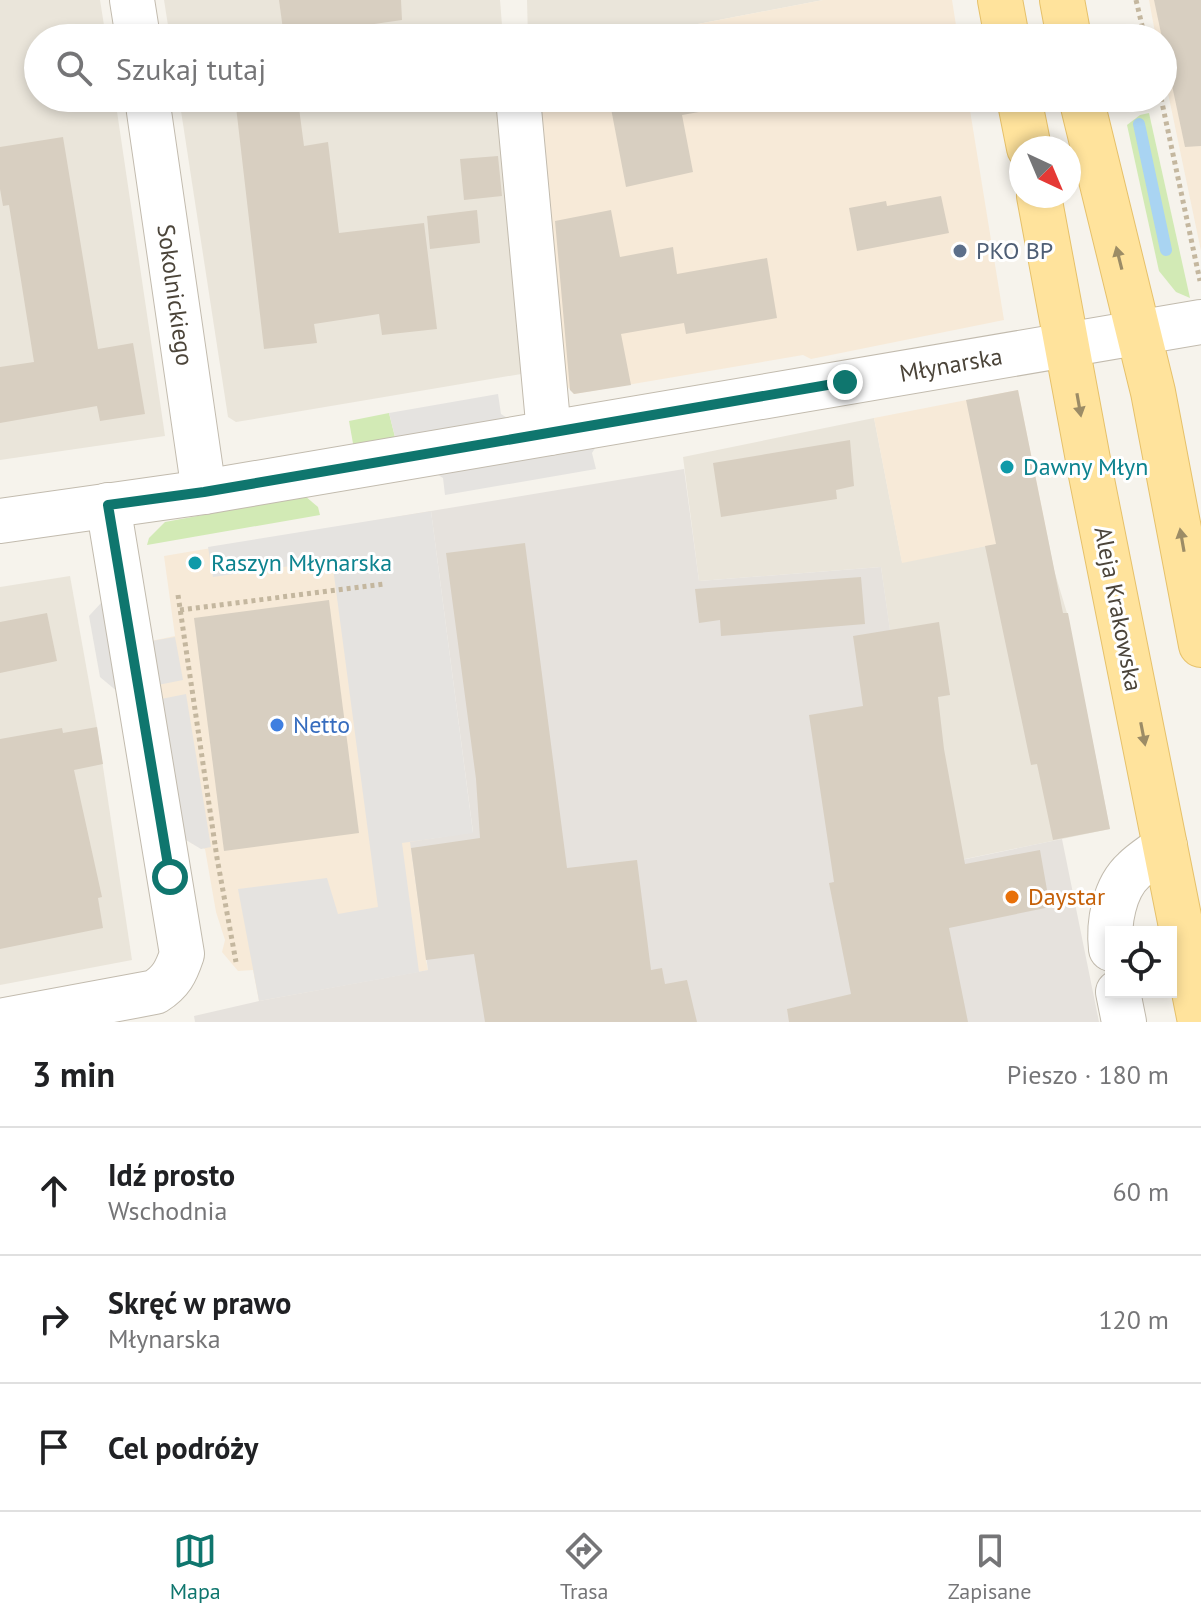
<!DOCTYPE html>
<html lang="pl">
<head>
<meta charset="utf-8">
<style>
  :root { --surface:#fff; --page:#f6f6f6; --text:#202124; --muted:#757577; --line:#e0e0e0; --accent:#0f766e }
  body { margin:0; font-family:"PT Sans",sans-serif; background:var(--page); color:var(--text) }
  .controls { position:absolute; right:24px; bottom:24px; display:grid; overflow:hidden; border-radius:0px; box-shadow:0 4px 12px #0003 }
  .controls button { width:72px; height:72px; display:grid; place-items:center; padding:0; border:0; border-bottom:2px solid var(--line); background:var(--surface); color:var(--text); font:40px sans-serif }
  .compass { position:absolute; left:1009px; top:136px; width:72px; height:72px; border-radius:50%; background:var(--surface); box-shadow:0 4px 12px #0003; rotate:136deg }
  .stop { position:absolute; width:24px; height:24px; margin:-18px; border:6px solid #0f766e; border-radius:50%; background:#fff }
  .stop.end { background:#0f766e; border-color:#fff; box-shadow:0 2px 8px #0008 }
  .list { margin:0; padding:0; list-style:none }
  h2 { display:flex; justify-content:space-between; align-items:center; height:104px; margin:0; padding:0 32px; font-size:34px }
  h2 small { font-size:26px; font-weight:400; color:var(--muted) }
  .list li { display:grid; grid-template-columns:52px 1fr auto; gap:24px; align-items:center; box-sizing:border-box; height:128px; padding:0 32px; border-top:2px solid var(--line) }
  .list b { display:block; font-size:30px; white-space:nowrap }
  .list p { margin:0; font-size:26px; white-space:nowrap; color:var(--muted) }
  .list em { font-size:26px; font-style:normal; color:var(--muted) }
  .icon { flex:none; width:44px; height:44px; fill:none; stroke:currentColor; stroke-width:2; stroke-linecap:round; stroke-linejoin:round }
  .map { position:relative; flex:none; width:1201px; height:1022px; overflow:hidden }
  .search { position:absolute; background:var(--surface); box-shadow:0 4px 12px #0003; left:24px; right:24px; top:24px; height:88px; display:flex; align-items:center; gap:20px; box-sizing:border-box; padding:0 28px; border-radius:44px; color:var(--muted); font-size:30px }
  .sheet { height:488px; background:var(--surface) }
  nav { display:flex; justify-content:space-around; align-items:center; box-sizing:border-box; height:112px; border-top:2px solid var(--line); background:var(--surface); font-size:22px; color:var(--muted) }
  nav a { display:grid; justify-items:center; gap:4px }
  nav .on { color:var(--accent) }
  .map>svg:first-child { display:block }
  .residential { fill:#eae5da }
  .commercial { fill:#f7ead8 }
  .industrial { fill:#e6e2dd }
  .green { fill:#d2eab5 }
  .parking { fill:#e5e3e0 }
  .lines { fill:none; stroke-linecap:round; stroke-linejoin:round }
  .stream { stroke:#a9d4f2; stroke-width:12 }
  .building { fill:#d8cfc1 }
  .minor-casing { stroke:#c2bbae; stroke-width:46 }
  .major-casing { stroke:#e6c16a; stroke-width:46 }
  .path { stroke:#c4b79f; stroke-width:5; stroke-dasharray:4 4; stroke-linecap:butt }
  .minor { stroke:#fff; stroke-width:44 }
  .major { stroke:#ffe39c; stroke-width:44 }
  .oneway { fill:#9c8c66 }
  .route { stroke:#0f766e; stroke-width:10 }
  .service-dot { fill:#5c6f8a; stroke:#fff; stroke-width:3 }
  .culture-dot { fill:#0f9aa8; stroke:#fff; stroke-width:3 }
  .shop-dot { fill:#3f7fe0; stroke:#fff; stroke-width:3 }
  .food-dot { fill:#e8710a; stroke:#fff; stroke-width:3 }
  .labels { text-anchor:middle; stroke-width:6; stroke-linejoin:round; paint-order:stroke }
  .service-label { font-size:24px; fill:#4e5e75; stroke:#fff; text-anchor:start }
  .street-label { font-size:24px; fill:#4b4439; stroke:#fff }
  .culture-label { font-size:24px; fill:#0d838f; stroke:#fff; text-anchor:start }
  .shop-label { font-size:24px; fill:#366cbe; stroke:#fff; text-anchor:start }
  .food-label { font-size:24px; fill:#c56008; stroke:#fff; text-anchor:start }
</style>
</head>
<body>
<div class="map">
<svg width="1201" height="1022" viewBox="0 0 1201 1022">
  <rect width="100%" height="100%" fill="#f6f3ec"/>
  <g class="residential">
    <polygon points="0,0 100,0 106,38 38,38 38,98 115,98 165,436 0,460"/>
    <polygon points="164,0 500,0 503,38 170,38"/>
    <polygon points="527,0 823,0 625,38 528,38"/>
    <polygon points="179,98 507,98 527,373 236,422 228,417"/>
    <polygon points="874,418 902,562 1047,534 1054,570 1067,613 1110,829 907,871 890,631 881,567 699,581 683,457"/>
    <polygon points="70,576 97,727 132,960 0,985 0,587"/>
  </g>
  <g class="commercial">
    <polygon points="823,0 952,0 958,38 625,38"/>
    <polygon points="1149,0 1201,0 1201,251 1163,69 1163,38 1156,38"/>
    <polygon points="533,98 968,98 1004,320 811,359 803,355 574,394 565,384"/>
    <polygon points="1018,390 1047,534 902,563 874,418"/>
    <polygon points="431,511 426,960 428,970 259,1001 253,970 238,971 222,952 225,940 216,912 205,849 191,843 146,642 175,636 164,556"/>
  </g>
  <polygon class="industrial" points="684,469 699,581 881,567 890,630 908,871 1062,839 1099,1022 195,1022 194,1016 259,1001 428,970 410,842 473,832 431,511"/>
  <g class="green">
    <polygon points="1149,113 1190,298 1176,292 1159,271 1127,125 1140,115"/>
    <polygon points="389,413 396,441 354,449 349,421"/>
    <polygon points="305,496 318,507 320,515 147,545 149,538 165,522"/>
  </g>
  <g class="parking">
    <polygon points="498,394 501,414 512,421 396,441 389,413"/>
    <polygon points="597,445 592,453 596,469 445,495 443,478 435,473"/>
    <polygon points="431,511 473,833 402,843 419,972 259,1001 238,889 327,878 338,914 378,907 332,560 213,577 208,547"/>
    <polygon points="102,602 118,692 100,677 89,616"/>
    <polygon points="175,637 183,680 153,686 146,642"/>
    <polygon points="186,694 211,847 201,849 181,837 156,700"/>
  </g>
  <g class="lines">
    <polyline class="stream" points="1139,124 1166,250"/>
  </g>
  <g class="building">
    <polygon points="279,0 401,0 402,20 284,37"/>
    <polygon points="1154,0 1201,0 1201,146 1185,147"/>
    <polygon points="235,98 288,98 289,110 299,108 304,146 328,142 339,233 424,223 437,329 382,335 379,314 314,324 317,343 264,349"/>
    <polygon points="609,98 743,98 744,104 682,115 693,172 626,187"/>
    <polygon points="63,137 98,349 133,343 145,414 100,421 97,406 0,423 0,367 34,362 9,205 3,206 0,189 0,147"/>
    <polygon points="498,156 502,196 464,200 460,159"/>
    <polygon points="941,196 949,233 857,251 849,208 886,201 887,206"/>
    <polygon points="477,210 480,243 430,249 427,216"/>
    <polygon points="611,210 620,257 673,247 677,274 767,258 777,318 686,334 684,323 621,334 631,385 574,394 570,390 555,221"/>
    <polygon points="1018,390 1063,613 1068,613 1110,829 1053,840 1037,764 1031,765 985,546 996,544 966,400"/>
    <polygon points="850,440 854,486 836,490 837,499 721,517 713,463"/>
    <polygon points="525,543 567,868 637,860 651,970 662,968 665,984 687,980 697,1022 485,1022 474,954 426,960 411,848 480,838 476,779 446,553"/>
    <polygon points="861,577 865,624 721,636 720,620 699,623 695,589"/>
    <polygon points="329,600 359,833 224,851 194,618"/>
    <polygon points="47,613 57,661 0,673 0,622"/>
    <polygon points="939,622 950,695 938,697 944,749 965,864 1040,850 1050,907 949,928 968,1022 789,1022 787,1009 851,994 829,883 834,882 809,715 863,706 853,636"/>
    <polygon points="97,727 103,764 74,770 102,897 98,898 103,928 0,949 0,739 62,728 63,733"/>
  </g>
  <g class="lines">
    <defs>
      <g id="minor">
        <polyline points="132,0 138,38"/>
        <polyline points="147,98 204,492"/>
        <polyline points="518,98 549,433"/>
        <polyline points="0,521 204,492 1201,322"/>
        <path d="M1111 949C1108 923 1114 888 1134 870 1143 861 1155 854 1165 846"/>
        <polyline points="1118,992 1124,1022"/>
        <path d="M0 1021 155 992C171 982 176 972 182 954L108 505"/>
      </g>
      <g id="major">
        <polyline points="1000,0 1007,38"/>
        <polyline points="1062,0 1069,38"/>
        <polyline points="1019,98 1029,148"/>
        <polyline points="1081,98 1153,392 1201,645"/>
        <polyline points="1039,196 1089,465 1200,1022"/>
      </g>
    </defs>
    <use href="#minor" class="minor-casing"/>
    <use href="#major" class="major-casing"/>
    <g class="path">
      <polyline points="1136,0 1145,38"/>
      <polyline points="1161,98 1200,281"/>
      <polyline points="178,595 217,858 236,962"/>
      <polyline points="180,610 384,584"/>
    </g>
    <use href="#minor" class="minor"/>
    <use href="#major" class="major"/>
  </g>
  <defs><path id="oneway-solid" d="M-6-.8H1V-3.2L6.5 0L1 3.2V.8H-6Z" transform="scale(2)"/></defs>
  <g class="oneway">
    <use href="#oneway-solid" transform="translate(1119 258) rotate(-104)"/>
    <use href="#oneway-solid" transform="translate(1079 405) rotate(80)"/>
    <use href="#oneway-solid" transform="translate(1182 540) rotate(-100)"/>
    <use href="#oneway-solid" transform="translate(1143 734) rotate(79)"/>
  </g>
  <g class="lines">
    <polyline class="route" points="170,877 108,505 204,492 845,382"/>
  </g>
  <circle class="service-dot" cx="960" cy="251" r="8"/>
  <g class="culture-dot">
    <circle cx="1007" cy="467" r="8"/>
    <circle cx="195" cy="563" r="8"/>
  </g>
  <circle class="shop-dot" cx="277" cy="725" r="8"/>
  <circle class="food-dot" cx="1012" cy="897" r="8"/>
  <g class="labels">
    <g class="service-label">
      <text x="976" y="259">PKO BP</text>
    </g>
    <g class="street-label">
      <text transform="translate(175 295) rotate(82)" y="8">Sokolnickiego</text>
      <text transform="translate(951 365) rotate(-10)" y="8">Młynarska</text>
      <text transform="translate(1118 609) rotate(79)" y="8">Aleja Krakowska</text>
    </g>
    <g class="culture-label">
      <text x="1023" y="475">Dawny Młyn</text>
      <text x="211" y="571">Raszyn Młynarska</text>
    </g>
    <g class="shop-label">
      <text x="293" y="733">Netto</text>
    </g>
    <g class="food-label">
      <text x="1028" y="905">Daystar</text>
    </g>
  </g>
</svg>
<div class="controls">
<button><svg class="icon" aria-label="locate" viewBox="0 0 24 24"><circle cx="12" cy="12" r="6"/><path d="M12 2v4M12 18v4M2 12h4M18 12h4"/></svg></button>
</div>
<svg class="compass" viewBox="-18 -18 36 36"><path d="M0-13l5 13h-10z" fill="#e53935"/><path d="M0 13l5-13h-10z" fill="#757577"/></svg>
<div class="stop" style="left:170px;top:877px"></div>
<div class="stop end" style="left:845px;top:382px"></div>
<div class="search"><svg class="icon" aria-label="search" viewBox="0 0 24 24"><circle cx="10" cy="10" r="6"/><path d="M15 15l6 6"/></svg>Szukaj tutaj</div>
</div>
<section class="sheet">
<h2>3 min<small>Pieszo · 180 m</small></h2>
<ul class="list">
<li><svg class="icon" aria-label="ahead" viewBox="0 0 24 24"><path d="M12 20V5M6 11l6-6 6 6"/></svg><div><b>Idź prosto</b><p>Wschodnia</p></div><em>60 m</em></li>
<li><svg class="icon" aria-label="right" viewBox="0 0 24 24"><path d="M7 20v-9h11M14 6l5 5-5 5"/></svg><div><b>Skręć w prawo</b><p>Młynarska</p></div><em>120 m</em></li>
<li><svg class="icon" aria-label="arrive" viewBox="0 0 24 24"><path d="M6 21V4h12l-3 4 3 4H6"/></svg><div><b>Cel podróży</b></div></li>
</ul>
</section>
<nav>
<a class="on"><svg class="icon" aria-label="map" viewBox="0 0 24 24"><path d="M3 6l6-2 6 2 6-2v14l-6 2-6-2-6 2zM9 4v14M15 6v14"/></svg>Mapa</a>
<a><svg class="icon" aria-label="directions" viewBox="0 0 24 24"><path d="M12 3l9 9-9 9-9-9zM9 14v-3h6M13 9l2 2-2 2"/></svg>Trasa</a>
<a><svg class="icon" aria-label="saved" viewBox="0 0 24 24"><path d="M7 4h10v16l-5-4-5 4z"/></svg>Zapisane</a>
</nav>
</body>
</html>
